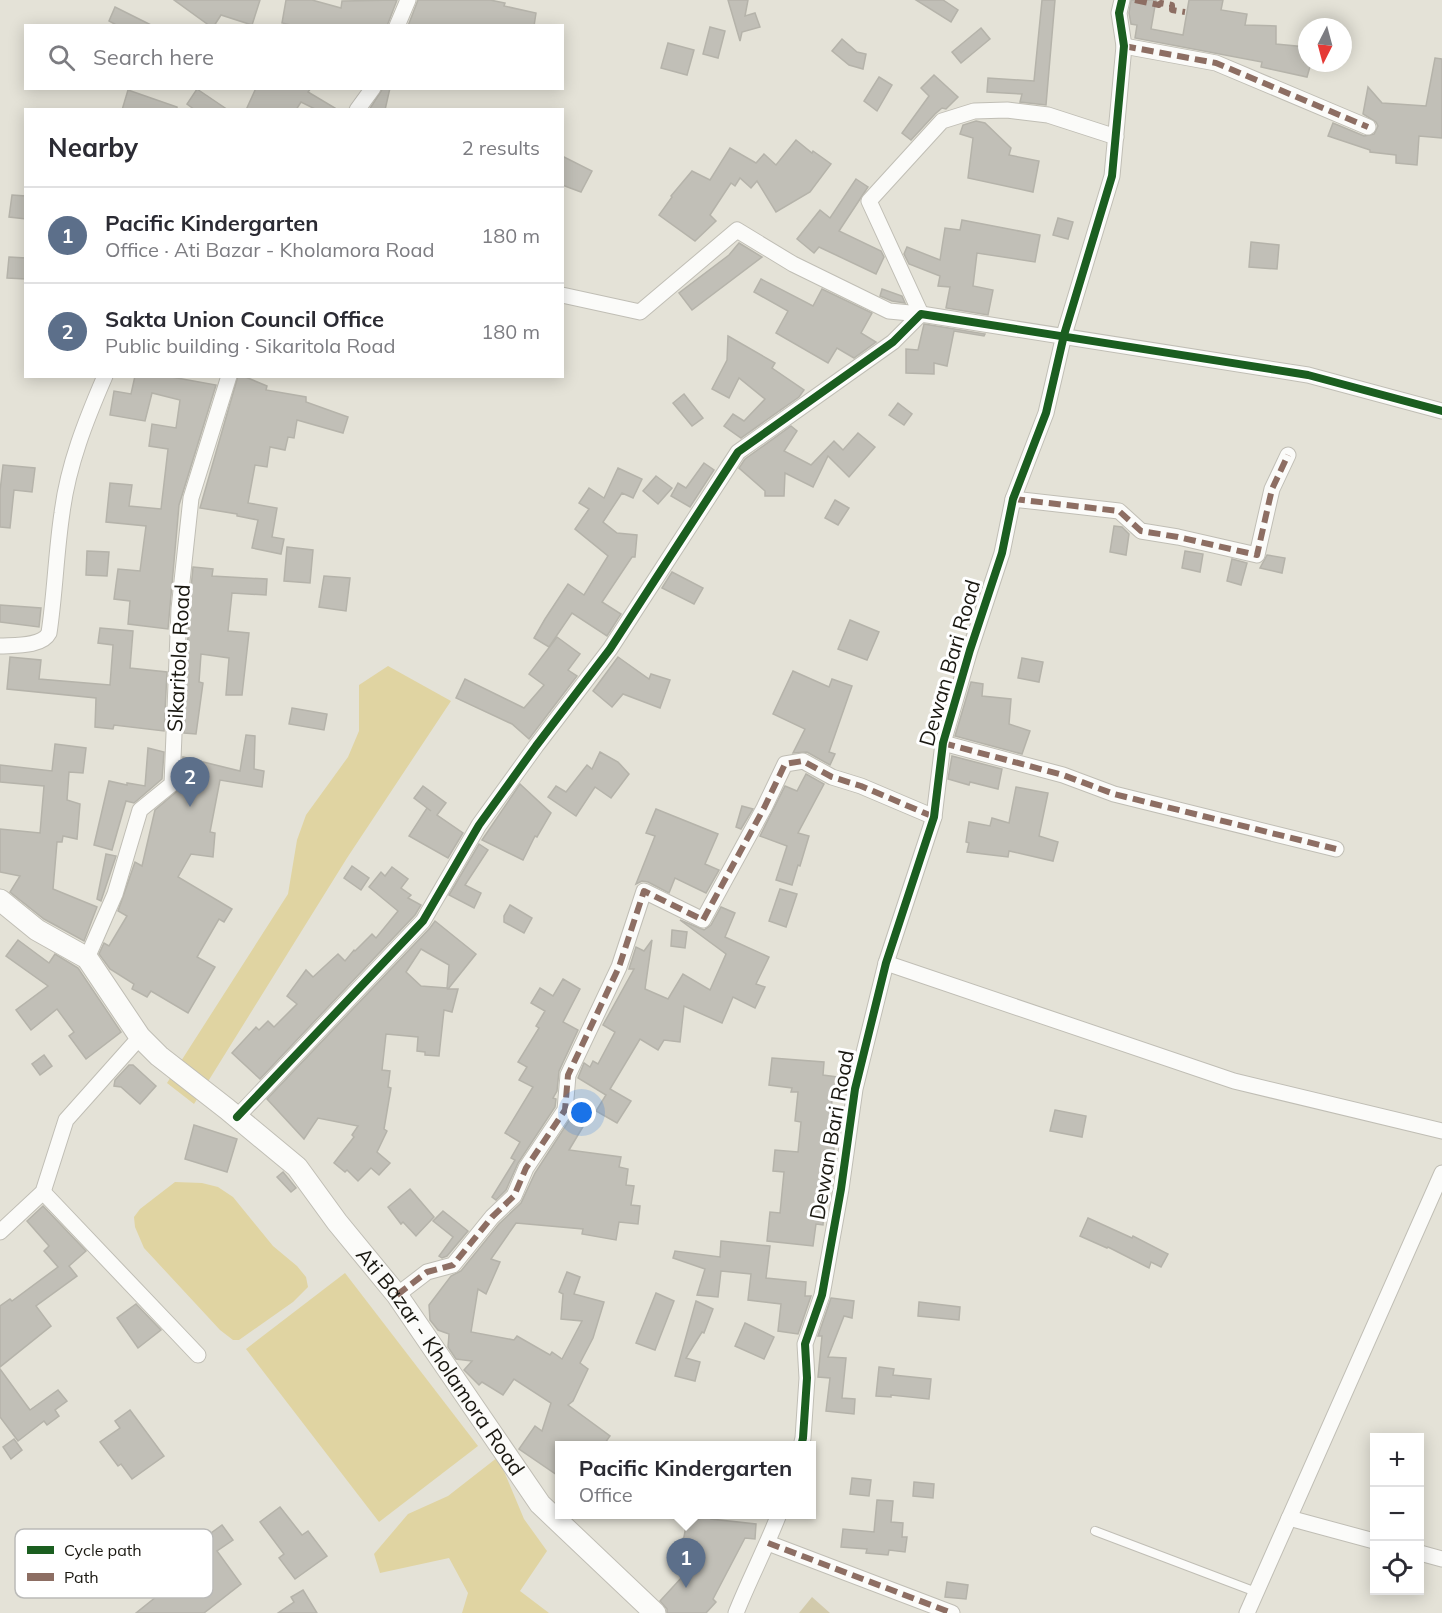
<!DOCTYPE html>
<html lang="en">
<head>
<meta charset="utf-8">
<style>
  :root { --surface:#fff; --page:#f7f7f7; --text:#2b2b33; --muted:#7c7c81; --line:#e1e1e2; --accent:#1a73e8 }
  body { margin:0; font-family:Mulish,sans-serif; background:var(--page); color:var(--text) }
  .controls { position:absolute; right:18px; bottom:18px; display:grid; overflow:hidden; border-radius:0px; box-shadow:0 3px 15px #0003 }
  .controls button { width:54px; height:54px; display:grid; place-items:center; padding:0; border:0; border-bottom:2px solid var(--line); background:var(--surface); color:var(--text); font:30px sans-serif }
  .compass { position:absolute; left:1298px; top:18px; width:54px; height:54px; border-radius:50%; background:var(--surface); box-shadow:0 3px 15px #0003; rotate:186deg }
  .you { position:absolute; left:582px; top:1113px; width:21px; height:21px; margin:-15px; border:4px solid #fff; border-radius:50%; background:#1a73e8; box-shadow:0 0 0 9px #1a73e833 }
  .badge { display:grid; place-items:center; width:39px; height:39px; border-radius:50%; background:var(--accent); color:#fff; font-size:20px; font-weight:700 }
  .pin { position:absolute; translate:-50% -50px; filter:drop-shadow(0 2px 3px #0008) }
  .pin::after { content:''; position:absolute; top:32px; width:21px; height:18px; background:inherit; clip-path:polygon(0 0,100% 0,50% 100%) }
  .popup { position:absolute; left:555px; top:1441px; width:261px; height:78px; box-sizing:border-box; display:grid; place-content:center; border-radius:0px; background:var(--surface); filter:drop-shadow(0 2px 4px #0005); font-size:20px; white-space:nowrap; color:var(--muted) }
  .popup b { font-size:22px; color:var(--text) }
  .popup::after { content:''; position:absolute; left:50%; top:100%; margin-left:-12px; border:12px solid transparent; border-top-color:var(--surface) }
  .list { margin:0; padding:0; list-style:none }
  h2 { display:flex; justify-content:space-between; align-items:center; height:78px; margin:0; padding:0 24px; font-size:26px }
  h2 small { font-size:20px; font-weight:400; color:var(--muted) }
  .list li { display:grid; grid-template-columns:39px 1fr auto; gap:18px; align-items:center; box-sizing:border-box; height:96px; padding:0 24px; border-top:2px solid var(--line) }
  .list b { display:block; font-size:22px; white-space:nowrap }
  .list p { margin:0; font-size:20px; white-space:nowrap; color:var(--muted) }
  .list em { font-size:20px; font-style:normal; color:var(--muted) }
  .icon { flex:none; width:33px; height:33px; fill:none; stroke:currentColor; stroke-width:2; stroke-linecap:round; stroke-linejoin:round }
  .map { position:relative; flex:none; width:1442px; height:1613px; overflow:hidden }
  .search { position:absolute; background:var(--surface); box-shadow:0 3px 15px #0003; left:24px; top:24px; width:540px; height:66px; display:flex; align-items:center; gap:15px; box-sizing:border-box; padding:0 21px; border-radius:0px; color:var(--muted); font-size:22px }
  .panel { position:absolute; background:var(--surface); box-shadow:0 3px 15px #0003; left:24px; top:108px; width:540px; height:270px; border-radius:0px }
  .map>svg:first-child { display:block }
  .green { fill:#d2caab }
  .water { fill:#e0d4a2 }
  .building { fill:#c1bfb7; stroke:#b5b3aa; stroke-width:1.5; fill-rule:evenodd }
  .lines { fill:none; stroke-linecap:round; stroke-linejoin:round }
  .service-casing { stroke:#c0beb5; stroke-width:10 }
  .minor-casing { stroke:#c0beb5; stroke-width:17 }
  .secondary-casing { stroke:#c0beb5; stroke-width:23 }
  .service { stroke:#fbfbf9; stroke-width:8 }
  .minor { stroke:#fbfbf9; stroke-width:15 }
  .secondary { stroke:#fbfbf9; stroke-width:21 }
  .quiet { stroke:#8d6e63; stroke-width:6; stroke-dasharray:12 6; stroke-linecap:butt }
  .cycleway-casing { stroke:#fff; stroke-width:11 }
  .cycleway { stroke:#1b5e20; stroke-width:8 }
  .labels { text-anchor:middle; stroke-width:6; stroke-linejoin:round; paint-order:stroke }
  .street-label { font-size:21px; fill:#1a1811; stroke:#fff }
  .key { fill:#fff; stroke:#babab8; stroke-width:1.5 }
  .key-label { font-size:16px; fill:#1a1811 }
</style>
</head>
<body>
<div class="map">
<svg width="1442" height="1613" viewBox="0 0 1442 1613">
  <rect width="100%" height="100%" fill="#e4e2d7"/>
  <polygon class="green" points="812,1597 830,1613 799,1613"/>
  <g class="water">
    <polygon points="388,666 451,701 347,858 194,1104 167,1083 288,894 297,840 306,815 348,757 359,731 359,685"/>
    <polygon points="175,1182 202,1183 218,1187 233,1197 273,1246 297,1266 306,1277 308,1287 293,1302 239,1340 233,1340 220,1330 144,1248 135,1227 134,1217 140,1209"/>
    <polygon points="345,1273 478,1446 379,1522 246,1349"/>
    <polygon points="498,1457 524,1519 547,1551 520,1591 549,1613 462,1613 468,1593 449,1558 380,1573 374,1554 408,1514 448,1496"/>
  </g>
  <g class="building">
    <polygon points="174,0 260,0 252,25 221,15 214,26 210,26"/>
    <polygon points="286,0 312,0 341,8 342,1 397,0 387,26 296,26 282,23"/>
    <polygon points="418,0 490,0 505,3 504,6 536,13 534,26 408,26"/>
    <polygon points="728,0 748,0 745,16 755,13 760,27 742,32 740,41"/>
    <polygon points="916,0 943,0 958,10 951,22"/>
    <polygon points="1042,0 1055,0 1046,105 1020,102 1022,94 987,92 988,78 1034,81"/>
    <polygon points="1131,0 1156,0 1151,29 1183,35 1189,0 1223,0 1221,10 1247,14 1245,25 1276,26 1276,44 1306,47 1304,62 1311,63 1307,77 1261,67 1262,62 1135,38 1137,25 1131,24 1129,13"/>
    <polygon points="115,7 153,26 118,26 109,21"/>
    <polygon points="710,27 725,31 718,58 703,54"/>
    <polygon points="981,28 990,39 961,63 952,52"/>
    <polygon points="842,39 857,52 866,54 863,69 849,65 832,51"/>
    <polygon points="668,43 694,50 687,75 661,68"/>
    <polygon points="1435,58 1442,59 1442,138 1419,136 1417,165 1396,163 1396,155 1370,152 1370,150 1328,136 1333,123 1364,136 1374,134 1378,126 1376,122 1363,114 1368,87 1382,103 1426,106"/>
    <polygon points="934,75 958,97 946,109 942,108 935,114 911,140 902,133 929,96 921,88"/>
    <polygon points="879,77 892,85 877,111 864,101"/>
    <polygon points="256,88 311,88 308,92 335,108 334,110 317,110 301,102 296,110 246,110"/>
    <polygon points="383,88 390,88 385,110 369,110"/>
    <polygon points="197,89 228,110 195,110 187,104"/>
    <polygon points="128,90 177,107 177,110 122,110"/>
    <polygon points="976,121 985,123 1011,148 1009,155 1039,161 1033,192 968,178 973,138 960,134 963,125"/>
    <polygon points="796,140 812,153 813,151 831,164 810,192 776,212 757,181 751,188 740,178 735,186 731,183 710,215 716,221 695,241 659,215 672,197 671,196 692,171 710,180 730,148 756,163 764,154 776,165"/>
    <polygon points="562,156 592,171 581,192 562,185"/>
    <polygon points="856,179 868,187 839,231 881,251 884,257 876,274 819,247 814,253 797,239 820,210 830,218"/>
    <polygon points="12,195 26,196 26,219 9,217"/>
    <polygon points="1058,218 1073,222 1068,239 1053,235"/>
    <polygon points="962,220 1040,235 1035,262 977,253 973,286 993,290 988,315 946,308 950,287 938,286 940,276 909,264 904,254 907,247 940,260 945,228 960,230"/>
    <polygon points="1251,242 1279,245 1277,269 1249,267"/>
    <polygon points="739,243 762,257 692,310 679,293 729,255"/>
    <polygon points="9,257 26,258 26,279 7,278"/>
    <polygon points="761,279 813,306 822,289 872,313 861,333 876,342 854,358 837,348 828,363 776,333 788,311 754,292"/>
    <polygon points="882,289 902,296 905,303 892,301 880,296"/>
    <polygon points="924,324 985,334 984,336 954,331 947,366 934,363 934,374 906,373 906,349 918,350"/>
    <polygon points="728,336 775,363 772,368 804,390 799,397 741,438 724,426 733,414 744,421 765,399 739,378 729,398 712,389 727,360"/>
    <polygon points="135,376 166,376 216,385 179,505 168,629 128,624 130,601 114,599 118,569 140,571 146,526 106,522 110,483 132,485 129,506 161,509 168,449 149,446 152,424 176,428 180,400 152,393 145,421 110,415 114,391 131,394"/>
    <polygon points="238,376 243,376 267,386 266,390 306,397 306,402 348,417 343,433 297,420 294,438 288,437 285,450 270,447 267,467 255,465 248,503 277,508 272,537 284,539 281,554 252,548 258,520 237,516 237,514 200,508"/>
    <polygon points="684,394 703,418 692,426 673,403"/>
    <polygon points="898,403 912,414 904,425 889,415"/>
    <polygon points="791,426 797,431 784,451 811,465 834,441 843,450 858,433 875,447 849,477 828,456 813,487 785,473 784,496 765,496 765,491 739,468 745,459"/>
    <polygon points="704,463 714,470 690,507 671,496 678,483 686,488"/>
    <polygon points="3,465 35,468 32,492 14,490 10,528 0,527 0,491"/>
    <polygon points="618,468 642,479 633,498 622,493 603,522 617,533 637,535 635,557 632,557 602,602 621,614 607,636 572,613 549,647 534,638 545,619 568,584 584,595 608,556 575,529 589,509 579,503 589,488 604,498"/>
    <polygon points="656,476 672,488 658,504 643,491"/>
    <polygon points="835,500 849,508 838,525 825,518"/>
    <polygon points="1114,526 1122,527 1129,534 1126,555 1110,552"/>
    <polygon points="287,547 313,550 310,583 284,581"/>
    <polygon points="87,551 109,552 107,576 86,575"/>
    <polygon points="1185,551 1203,554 1200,572 1182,568"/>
    <polygon points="1267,555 1285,558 1282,573 1260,568"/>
    <polygon points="1232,559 1247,563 1241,585 1227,581"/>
    <polygon points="193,567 213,569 212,576 267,579 266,595 232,593 228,631 249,633 242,695 226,695 229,658 201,654 199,682 203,683 196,734 184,733 189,610"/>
    <polygon points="672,572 703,588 694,604 662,588"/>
    <polygon points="324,576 350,578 346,611 319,607"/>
    <polygon points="0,605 41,608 39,627 0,622"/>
    <polygon points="850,620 879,632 867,660 838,649"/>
    <polygon points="100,628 133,631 130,668 167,672 164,731 114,725 113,729 95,727 96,698 7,689 10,657 41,660 39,679 110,685 113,645 98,643"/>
    <polygon points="557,637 580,654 568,670 577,676 529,739 512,724 456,698 465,679 524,708 544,685 529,674"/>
    <polygon points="618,657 649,679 651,674 670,680 660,708 623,694 612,707 593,691"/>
    <polygon points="1022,658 1043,662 1039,682 1018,678"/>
    <polygon points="793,671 829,687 832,679 852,686 829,752 835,754 830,765 807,752 793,753 805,729 773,714"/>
    <polygon points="971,682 983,684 982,696 1011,699 1009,724 1030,731 1022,754 955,736"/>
    <polygon points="292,708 327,714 324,730 289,724"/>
    <polygon points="246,735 255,736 254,769 264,771 262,787 220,780 210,832 215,833 213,857 191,854 178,877 232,909 224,922 219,919 197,957 215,967 188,1013 151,991 147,997 132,989 134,984 110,969 99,954 104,943 109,946 127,916 118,911 135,862 142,866 155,810 181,788 183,757 240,771"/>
    <polygon points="55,744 86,748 83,773 69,772 67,800 80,804 77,839 63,836 62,842 57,842 53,889 97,907 84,941 44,919 10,892 20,876 0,872 0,829 40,833 44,786 0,782 0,765 52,771"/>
    <polygon points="148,748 164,752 162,779 134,803 126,801 112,850 94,845 109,781 127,785 127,783 145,786"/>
    <polygon points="600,752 618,762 629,774 611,798 595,787 576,816 548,797 556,786 566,792 587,765 592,769"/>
    <polygon points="952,756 1002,769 998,789 970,782 969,785 948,779"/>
    <polygon points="806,774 824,784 798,833 809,836 800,866 798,865 792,885 776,880 787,846 760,836 785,786 797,791"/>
    <polygon points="520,784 551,813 537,837 535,836 523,860 482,840"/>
    <polygon points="423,786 446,803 437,815 463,833 448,858 409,836 427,808 431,811 414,798"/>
    <polygon points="1016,787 1048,793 1039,836 1058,842 1053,861 1009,851 1008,857 967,852 969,843 966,842 969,822 990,826 992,818 1009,823"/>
    <polygon points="742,806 753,809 741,829 736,827"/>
    <polygon points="656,809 718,834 705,864 719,870 706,893 675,878 669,893 648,882 642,881 636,884 655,836 646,833"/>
    <polygon points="479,844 488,850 465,885 481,893 474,908 449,895"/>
    <polygon points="106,854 116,856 101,901 97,899"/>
    <polygon points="352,866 369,878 361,890 344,878"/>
    <polygon points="392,867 408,879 401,888 411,895 408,898 421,905 415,915 260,1079 232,1053 256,1027 259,1030 268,1021 274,1027 297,1004 287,996 306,970 313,977 338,954 345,961 354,950 355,951 372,934 376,938 398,911 369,887 381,872 385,876"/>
    <polygon points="780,889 797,894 786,927 769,921"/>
    <polygon points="510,905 532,918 524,933 504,922 504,916"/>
    <polygon points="721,907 735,913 725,937 769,957 756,984 765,987 755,1008 733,997 722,1023 684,1006 680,1042 664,1040 658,1050 640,1039 610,1089 631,1101 617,1123 596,1111 606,1095 578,1078 584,1063 590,1067 593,1061 598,1064 615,1032 603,1025 634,969 629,969 636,947 644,951 652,940 645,989 668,999 683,974 710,990 726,954 680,920 704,930 711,925"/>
    <path d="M435 921 476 954 448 989H458L452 1012 444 1010 439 1056 425 1055V1052L417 1051 418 1037 386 1034 382 1070 390 1071 388 1087 391 1088 384 1129 387 1131 377 1152 390 1163 379 1175 371 1168 358 1181 347 1170 345 1172 334 1163 354 1137 352 1135 358 1126 318 1118 304 1139 267 1099 430 928ZM421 949 449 965 447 988 421 986 406 972Z"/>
    <polygon points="672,930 687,932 685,948 671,946"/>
    <polygon points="18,940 49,963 55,954 78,968 121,1032 86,1059 69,1036 74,1032 57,1009 31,1030 16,1010 48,986 6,956"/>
    <polygon points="563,979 580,989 563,1022 578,1030 559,1071 557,1091 553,1098 556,1099 555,1107 518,1163 506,1190 496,1200 492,1197 515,1160 511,1158 520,1142 505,1133 533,1087 519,1080 527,1067 518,1062 539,1028 536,1026 545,1011 531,1003 540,988 553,996"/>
    <polygon points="44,1055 52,1066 40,1075 32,1064"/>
    <polygon points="772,1058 824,1062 823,1075 837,1077 836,1092 833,1092 828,1136 835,1136 833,1160 826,1159 822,1197 825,1198 823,1225 816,1224 813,1246 767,1241 770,1212 780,1213 784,1172 773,1171 775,1150 798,1152 801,1122 795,1121 798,1092 791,1092 792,1088 769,1085"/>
    <polygon points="129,1065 133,1065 156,1086 140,1104 121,1087 114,1086 115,1080"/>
    <polygon points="1055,1110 1086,1116 1082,1137 1050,1131"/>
    <polygon points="574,1113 587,1120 569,1150 621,1157 619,1167 628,1169 626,1185 634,1186 631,1205 640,1206 638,1224 619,1222 616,1240 582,1234 583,1229 516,1223 491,1259 500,1262 486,1294 478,1289 471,1332 514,1340 517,1336 550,1355 552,1352 562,1359 582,1321 561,1319 563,1294 559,1292 567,1272 580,1277 574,1294 604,1302 593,1338 580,1363 588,1369 573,1401 568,1405 610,1436 603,1446 560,1446 560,1477 519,1449 535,1426 542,1431 551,1403 514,1379 503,1395 482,1382 479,1385 464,1370 472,1361 456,1359 448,1347 449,1334 438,1330 430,1320 429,1305 451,1276 461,1271 499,1224 521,1203 535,1173"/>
    <polygon points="194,1125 237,1139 227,1172 185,1159"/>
    <polygon points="283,1172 296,1188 291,1192 277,1177"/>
    <polygon points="410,1189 434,1217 416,1236 403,1222 401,1224 388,1207"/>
    <polygon points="43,1206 86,1251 69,1266 77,1276 36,1306 51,1326 0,1367 0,1306 10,1299 12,1301 58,1267 44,1251 49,1246 27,1221"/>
    <polygon points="443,1211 468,1231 447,1256 442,1258 439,1256 453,1237 433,1221"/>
    <polygon points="1088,1218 1132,1238 1133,1236 1168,1254 1161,1267 1151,1262 1149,1268 1108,1247 1107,1248 1080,1236"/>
    <polygon points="721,1241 770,1246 766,1278 806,1282 805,1296 811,1296 798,1334 778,1331 781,1304 748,1300 751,1274 721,1271 718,1297 697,1295 705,1269 673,1258 675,1251 720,1257"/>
    <polygon points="656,1293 674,1301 655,1350 636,1343"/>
    <polygon points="831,1298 854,1301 852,1318 844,1316 828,1357 846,1358 842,1398 855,1399 854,1414 826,1411 830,1378 818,1377 822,1336 818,1336"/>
    <polygon points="696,1301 713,1309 704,1333 702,1332 686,1358 700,1362 695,1381 675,1376"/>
    <polygon points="919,1302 960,1307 959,1320 918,1316"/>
    <polygon points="136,1304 161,1330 138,1348 117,1318"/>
    <polygon points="745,1323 774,1337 764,1359 735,1346"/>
    <polygon points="879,1367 894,1369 893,1375 931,1379 929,1399 891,1395 891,1397 876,1396"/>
    <polygon points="0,1369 30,1410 58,1390 67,1401 55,1410 59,1416 47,1425 44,1421 18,1441 0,1417"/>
    <polygon points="130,1410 164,1456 132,1479 121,1464 118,1466 100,1442 120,1428 115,1421"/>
    <polygon points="14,1439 22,1450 11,1459 3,1447"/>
    <polygon points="852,1478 871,1480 869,1496 850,1494"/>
    <polygon points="914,1482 934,1484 933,1498 913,1496"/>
    <polygon points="877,1500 893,1501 891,1522 903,1523 902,1537 907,1537 905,1552 889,1550 888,1555 866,1553 867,1549 841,1547 843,1529 874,1532"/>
    <polygon points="280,1507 302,1535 308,1531 327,1556 295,1579 279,1558 284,1554 260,1522"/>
    <polygon points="688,1515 712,1515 711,1519 756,1524 755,1539 745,1538 713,1599 716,1602 706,1613 667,1613 667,1609 660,1601 695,1563 676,1550 684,1537"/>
    <polygon points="222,1525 233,1540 217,1551 241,1584 204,1613 136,1613 192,1568 172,1543 187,1532 196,1544"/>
    <polygon points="947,1582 968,1585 966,1599 945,1597"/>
    <polygon points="303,1590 317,1613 278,1613 294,1602 291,1597"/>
  </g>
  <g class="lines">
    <defs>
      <polyline id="service" points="1095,1531 1256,1592"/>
      <g id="minor">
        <polyline points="397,26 408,0"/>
        <polyline points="1124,46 1216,63 1368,127"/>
        <polyline points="357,110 373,88"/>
        <polyline points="562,295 640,312 737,230 793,264 889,311 921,314"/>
        <polyline points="921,314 869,201 942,121 974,111 1007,110 1048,115 1116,137"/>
        <polyline points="1013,499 1119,511 1141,531 1178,537 1257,555 1272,489 1288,455"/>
        <path d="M0 646C14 645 42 647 49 633 55 593 56 553 62 513 68 465 86 420 105 376"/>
        <polyline points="943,743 1063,775 1114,794 1336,849"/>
        <polyline points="87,958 115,894 140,810 172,784 179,609 191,498 229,376"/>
        <polyline points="886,963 1234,1081 1442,1131"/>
        <polyline points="237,1117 423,921 479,825 536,746 610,649 738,452 893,342 921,314 1308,375 1442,411"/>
        <polyline points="43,1192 198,1355"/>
        <polyline points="0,1232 43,1192 66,1120 140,1037"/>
        <polyline points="397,1295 427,1272 453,1265 492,1217 514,1196 526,1168 565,1110 568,1075 619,967 644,891 703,920 764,808 785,764 803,761 832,777 861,786 934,817"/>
        <polyline points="801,1446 803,1438 807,1378 805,1344 822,1295 841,1189 855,1089 886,963 934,817 943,743 970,650 1002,553 1013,499 1046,413 1064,335 1112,176 1124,46 1119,13 1122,0"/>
        <polyline points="1289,1518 1374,1541"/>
        <polyline points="768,1543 952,1613"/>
        <polyline points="1420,1553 1442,1559"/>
        <path d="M736 1613C749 1580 766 1548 779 1514"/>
        <polyline points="1247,1613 1442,1173"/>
      </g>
      <g id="secondary">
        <path id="s1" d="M0 900 37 930 87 958 140 1037 159 1056 227 1109 297 1167 337 1222 397 1295 540 1504 655 1613"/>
      </g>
    </defs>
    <use href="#service" class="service-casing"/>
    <use href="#minor" class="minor-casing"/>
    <use href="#secondary" class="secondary-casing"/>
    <use href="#service" class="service"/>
    <use href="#minor" class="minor"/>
    <use href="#secondary" class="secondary"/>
    <g class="quiet">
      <polyline points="1135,0 1159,5 1161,3 1172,5 1172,10 1185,12"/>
      <polyline points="1124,46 1216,63 1368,127"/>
      <polyline points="1013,499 1119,511 1141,531 1178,537 1257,555 1272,489 1288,455"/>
      <polyline points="943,743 1063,775 1114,794 1336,849"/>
      <polyline points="397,1295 427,1272 453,1265 492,1217 514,1196 526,1168 565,1110 568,1075 619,967 644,891 703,920 764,808 785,764 803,761 832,777 861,786 934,817"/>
      <polyline points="768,1543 952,1613"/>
    </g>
    <defs>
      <g id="cycleway">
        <polyline points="237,1117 423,921 479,825 536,746 610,649 738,452 893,342 921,314 1308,375 1442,411"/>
        <polyline points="801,1446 803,1438 807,1378 805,1344 822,1295 841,1189 855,1089 886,963 934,817 943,743 970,650 1002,553 1013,499 1046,413 1064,335 1112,176 1124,46 1119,13 1122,0"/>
      </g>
    </defs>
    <use href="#cycleway" class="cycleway-casing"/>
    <use href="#cycleway" class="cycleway"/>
  </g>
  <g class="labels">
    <g class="street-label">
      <text transform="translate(179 658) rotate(-87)" y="7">Sikaritola Road</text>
      <text transform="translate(950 663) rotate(-74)" y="7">Dewan Bari Road</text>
      <text transform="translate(832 1135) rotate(-80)" y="7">Dewan Bari Road</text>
      <text dy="7" stroke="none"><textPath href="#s1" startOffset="646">Ati Bazar - Kholamora Road</textPath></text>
    </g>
  </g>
  <rect x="15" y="1529" width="198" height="69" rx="9" class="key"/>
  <rect x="27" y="1546" width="27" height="8" fill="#1b5e20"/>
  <rect x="27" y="1573" width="27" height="8" fill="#8d6e63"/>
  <g class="key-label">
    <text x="64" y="1556">Cycle path</text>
    <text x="64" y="1583">Path</text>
  </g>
</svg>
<div class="controls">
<button>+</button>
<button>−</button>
<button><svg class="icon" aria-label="locate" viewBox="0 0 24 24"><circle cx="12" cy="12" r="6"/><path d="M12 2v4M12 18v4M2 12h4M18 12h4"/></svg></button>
</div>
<svg class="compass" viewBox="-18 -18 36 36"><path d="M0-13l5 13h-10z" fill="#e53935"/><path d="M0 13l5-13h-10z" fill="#7c7c81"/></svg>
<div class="you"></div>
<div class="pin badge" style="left:686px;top:1588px;background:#5c6f8a">1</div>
<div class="popup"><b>Pacific Kindergarten</b>Office</div>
<div class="pin badge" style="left:190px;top:807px;background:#5c6f8a">2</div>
<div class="search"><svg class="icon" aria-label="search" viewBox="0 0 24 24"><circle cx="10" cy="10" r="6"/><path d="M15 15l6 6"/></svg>Search here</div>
<section class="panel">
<h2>Nearby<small>2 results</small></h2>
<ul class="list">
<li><span class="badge" style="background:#5c6f8a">1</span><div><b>Pacific Kindergarten</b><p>Office · Ati Bazar - Kholamora Road</p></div><em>180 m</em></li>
<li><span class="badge" style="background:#5c6f8a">2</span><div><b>Sakta Union Council Office</b><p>Public building · Sikaritola Road</p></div><em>180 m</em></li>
</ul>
</section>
</div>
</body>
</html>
